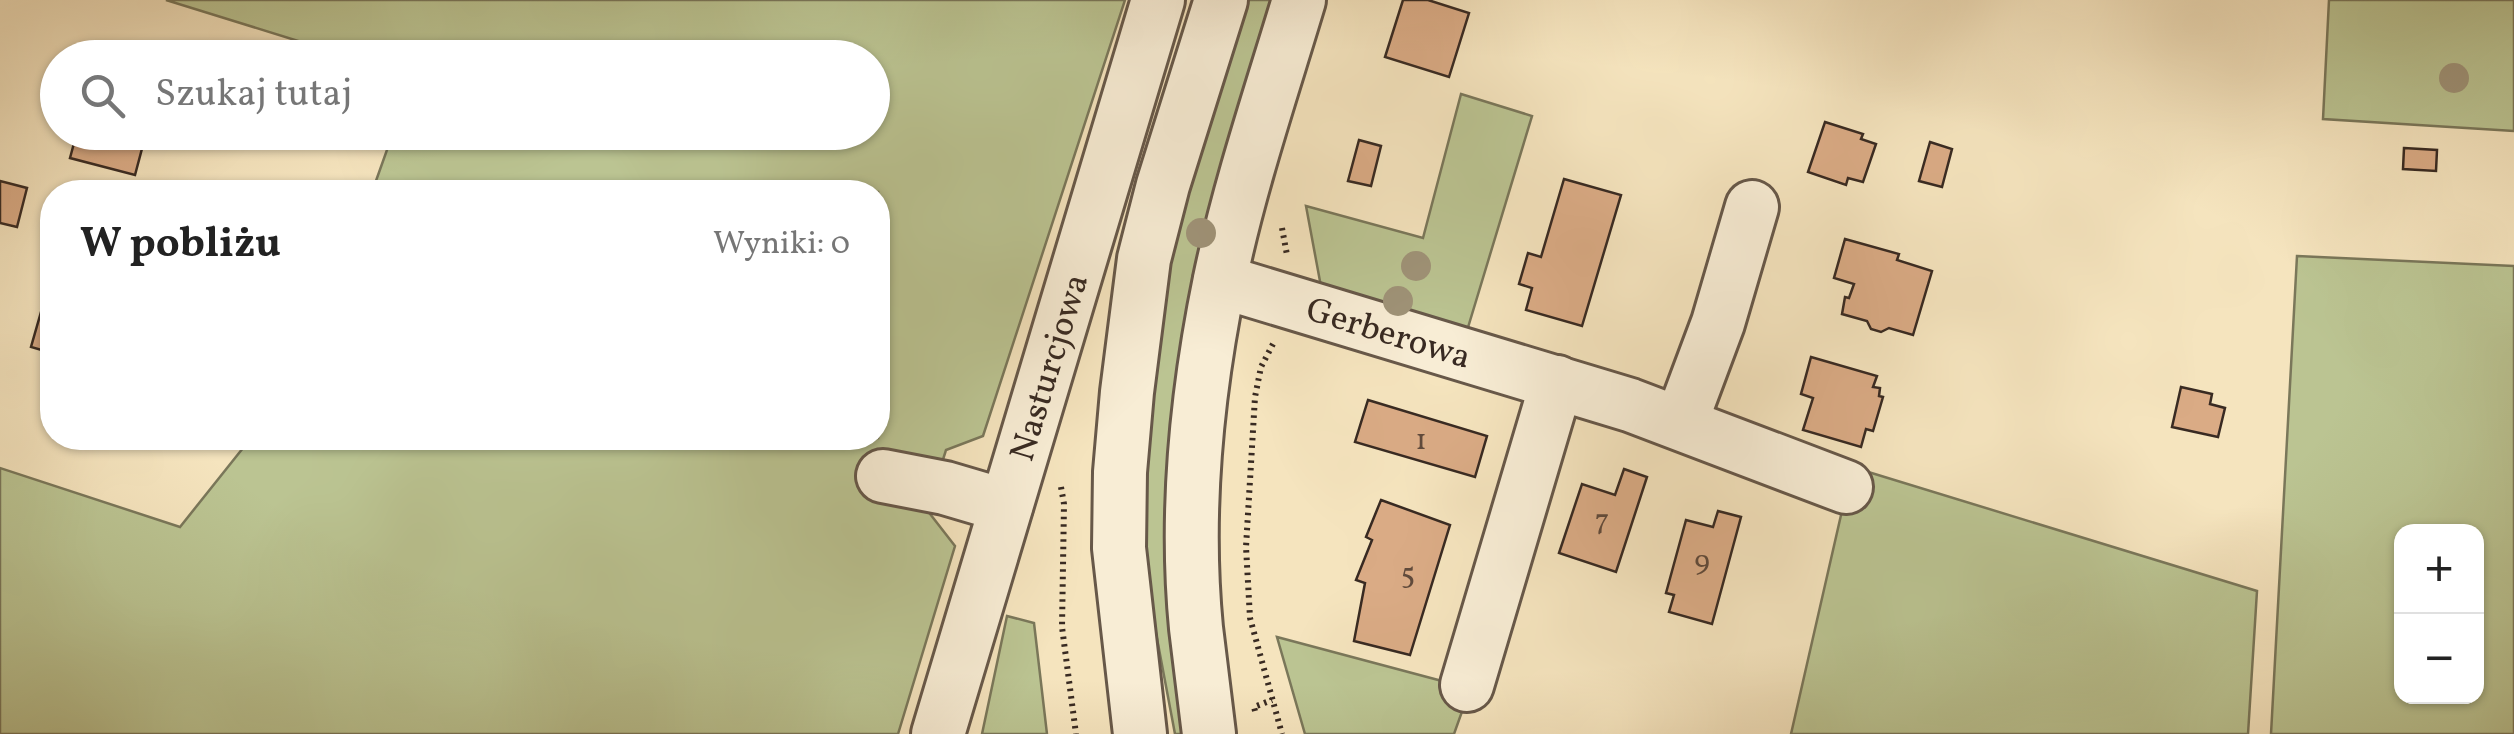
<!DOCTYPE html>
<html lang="pl">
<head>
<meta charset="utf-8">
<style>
  :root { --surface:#fff; --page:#f2f2f2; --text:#222; --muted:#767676; --line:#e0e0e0 }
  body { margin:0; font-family:Vollkorn,serif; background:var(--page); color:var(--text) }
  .controls { position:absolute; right:30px; bottom:30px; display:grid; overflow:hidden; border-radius:20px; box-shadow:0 2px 8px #0004 }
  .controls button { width:90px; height:90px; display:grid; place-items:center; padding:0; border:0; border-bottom:2px solid var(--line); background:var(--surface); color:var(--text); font:50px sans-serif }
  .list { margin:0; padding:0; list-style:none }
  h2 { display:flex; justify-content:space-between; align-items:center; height:130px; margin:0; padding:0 40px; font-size:42px }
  h2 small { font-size:32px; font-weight:400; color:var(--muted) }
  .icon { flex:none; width:55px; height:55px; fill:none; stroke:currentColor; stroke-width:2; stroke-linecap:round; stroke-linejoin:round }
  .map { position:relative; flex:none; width:2514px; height:734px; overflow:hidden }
  .search { position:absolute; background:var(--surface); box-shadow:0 2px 8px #0004; left:40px; top:40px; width:850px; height:110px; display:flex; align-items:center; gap:25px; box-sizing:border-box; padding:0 35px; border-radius:55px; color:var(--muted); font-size:38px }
  .panel { position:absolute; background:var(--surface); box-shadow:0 2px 8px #0004; left:40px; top:180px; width:850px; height:270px; border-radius:40px }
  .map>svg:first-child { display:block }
  .green { fill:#bbc492; stroke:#7a775a; stroke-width:2.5; fill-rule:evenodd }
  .building { fill:#daab85; stroke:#382a22; stroke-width:2.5 }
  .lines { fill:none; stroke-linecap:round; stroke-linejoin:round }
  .minor-casing { stroke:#675849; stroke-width:58 }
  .path { stroke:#382a22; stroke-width:6; stroke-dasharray:2.5 5; stroke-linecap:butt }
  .minor { stroke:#f8edd5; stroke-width:52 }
  .tree { fill:#9f9378 }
  .labels { text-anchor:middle; stroke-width:9; stroke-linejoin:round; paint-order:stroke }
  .number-label { font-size:30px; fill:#604a3b }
  .street-label { font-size:35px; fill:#382a22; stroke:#f8edd5 }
</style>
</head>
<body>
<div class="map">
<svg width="2514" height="734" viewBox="0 0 2514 734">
  <rect width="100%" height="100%" fill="#f5e4be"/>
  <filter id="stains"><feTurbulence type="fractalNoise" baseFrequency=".002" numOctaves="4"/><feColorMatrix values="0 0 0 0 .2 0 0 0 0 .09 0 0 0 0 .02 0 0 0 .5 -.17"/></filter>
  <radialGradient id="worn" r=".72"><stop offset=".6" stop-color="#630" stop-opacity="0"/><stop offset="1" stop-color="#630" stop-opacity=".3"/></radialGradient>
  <g class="green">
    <polygon points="166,0 1125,0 983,436 946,450 927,510 955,546 898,734 0,734 0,468 180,527 251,438 878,438 878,192 372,192 393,133 872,132 872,58 366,57 311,45"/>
    <polygon points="1240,0 1277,0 1207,225 1186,734 1175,734 1136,527 1169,234"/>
    <polygon points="2329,0 2514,0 2514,131 2323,119"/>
    <polygon points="1461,94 1532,116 1466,334 1322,292 1306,206 1423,238"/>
    <path d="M2297 256 2514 266V734H2271ZM2402 532H2476V696H2402Z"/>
    <polygon points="1852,467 2257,591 2248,734 1791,734"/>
    <polygon points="1007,616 1034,623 1047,734 982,734"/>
    <polygon points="1277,637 1442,681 1469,692 1454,734 1305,734"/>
  </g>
  <g class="building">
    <polygon points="1403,0 1428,0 1469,13 1449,77 1385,57"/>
    <polygon points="1825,122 1863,134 1861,139 1876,144 1863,182 1848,178 1846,185 1808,172"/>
    <polygon points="77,132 112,132 144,141 135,175 70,158"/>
    <polygon points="1359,140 1381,146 1371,186 1348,181"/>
    <polygon points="1930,142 1952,149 1942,187 1919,181"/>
    <polygon points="2404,148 2437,150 2436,171 2403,169"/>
    <polygon points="1564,179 1621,195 1582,326 1526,310 1532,288 1519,284 1528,253 1541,257"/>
    <polygon points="0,181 27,188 17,227 0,223"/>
    <polygon points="1845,239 1899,254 1897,260 1932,271 1913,335 1889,328 1881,332 1871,329 1867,321 1842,314 1845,297 1849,298 1854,284 1834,278"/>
    <polygon points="45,298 52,300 52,353 31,347"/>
    <polygon points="1811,357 1877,376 1873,387 1880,388 1879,396 1883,397 1873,431 1866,429 1861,447 1803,430 1813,398 1801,394"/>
    <polygon points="2181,387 2212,394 2210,404 2225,408 2218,437 2172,427"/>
    <polygon points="1368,400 1487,436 1475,477 1355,442"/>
    <polygon points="1624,469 1647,477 1616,572 1559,553 1582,484 1615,495"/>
    <polygon points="1381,500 1450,525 1410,655 1354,641 1365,583 1356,580 1372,540 1366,537"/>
    <polygon points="1718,511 1741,517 1712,624 1669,612 1674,595 1666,593 1686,520 1713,527"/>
  </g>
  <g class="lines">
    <defs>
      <g id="minor">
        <polyline points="1220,281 1630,405 1846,487"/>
        <polyline points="1681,422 1718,323 1752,207"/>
        <polyline points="883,476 945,488 1006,506"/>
        <polyline points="1467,685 1557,382"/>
        <polyline points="938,734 1158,0"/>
        <polyline points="1140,734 1119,548 1120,472 1127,392 1144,259 1163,185 1221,0"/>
        <path d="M1209 734C1205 699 1200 663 1196 628 1185 514 1197 391 1220 279 1240 184 1271 93 1299 0"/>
      </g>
    </defs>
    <use href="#minor" class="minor-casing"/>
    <g class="path">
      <polyline points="1282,228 1287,255"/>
      <polyline points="1273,344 1261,367 1255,397 1246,547 1250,618 1282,734"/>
      <polyline points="1061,487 1064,504 1062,627 1076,734"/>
      <polyline points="1255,711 1254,707 1272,700"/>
    </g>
    <use href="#minor" class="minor"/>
  </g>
  <g class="tree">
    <circle cx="2454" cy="78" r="15"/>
    <circle cx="1201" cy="233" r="15"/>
    <circle cx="1416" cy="266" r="15"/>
    <circle cx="1398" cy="301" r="15"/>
  </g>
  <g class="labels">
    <g class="number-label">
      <text x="1421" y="449">1</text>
      <text x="1602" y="529">7</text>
      <text x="1702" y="570">9</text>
      <text x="1408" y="583">5</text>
    </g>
    <g class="street-label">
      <text transform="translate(1389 332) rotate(17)" y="12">Gerberowa</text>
      <text transform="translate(1048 367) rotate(-73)" y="12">Nasturcjowa</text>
    </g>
  </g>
  <rect width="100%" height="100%" filter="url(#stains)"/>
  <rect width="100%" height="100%" fill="url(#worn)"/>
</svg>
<div class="controls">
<button>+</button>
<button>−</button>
</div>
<div class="search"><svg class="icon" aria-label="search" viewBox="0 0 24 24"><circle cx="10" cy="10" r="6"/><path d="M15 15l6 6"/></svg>Szukaj tutaj</div>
<section class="panel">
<h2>W pobliżu<small>Wyniki: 0</small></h2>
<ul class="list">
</ul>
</section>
</div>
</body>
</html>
